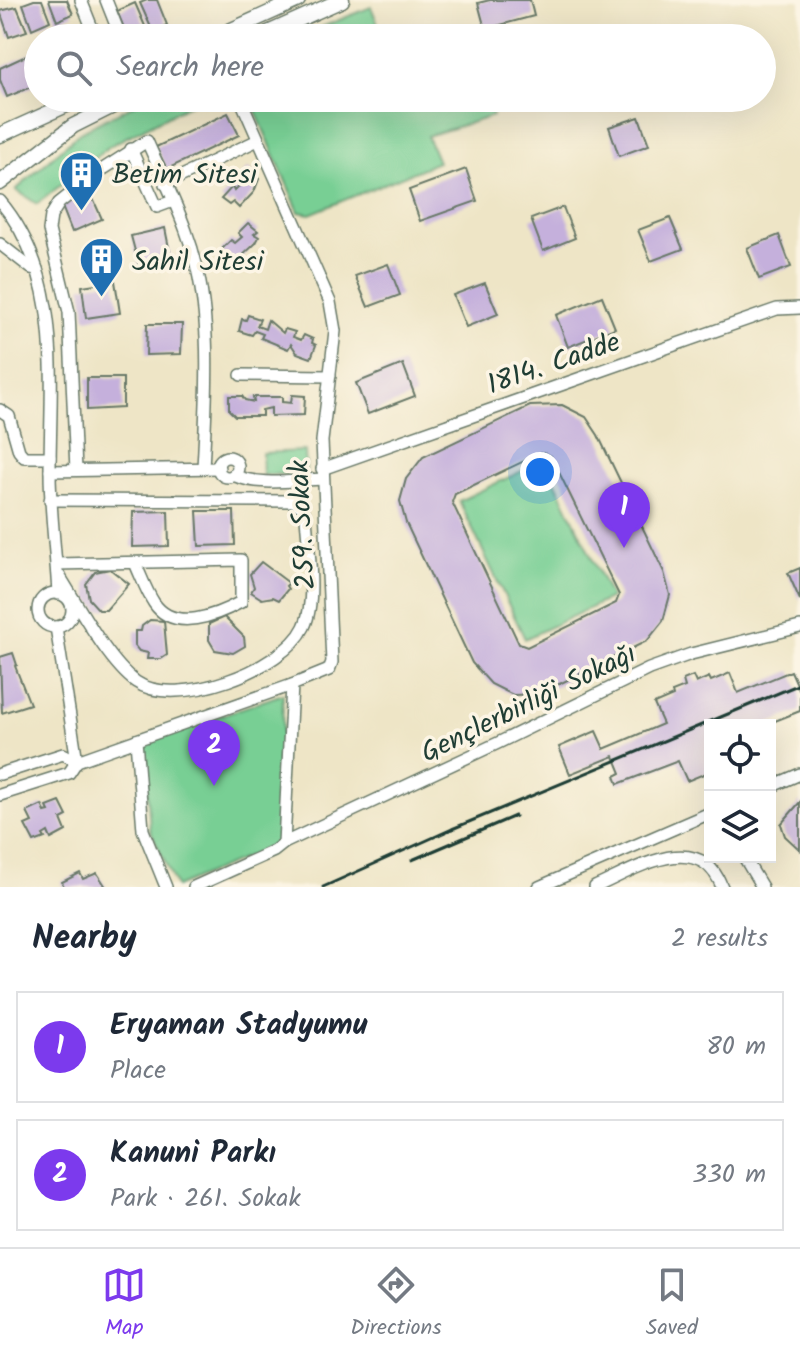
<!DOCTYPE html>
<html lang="en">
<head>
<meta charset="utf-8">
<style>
  :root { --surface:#fff; --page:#f2f2f3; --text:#1f2937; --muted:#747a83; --line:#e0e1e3; --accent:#7c3aed }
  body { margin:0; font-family:Kalam,sans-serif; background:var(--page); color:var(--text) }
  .controls { position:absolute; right:24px; bottom:24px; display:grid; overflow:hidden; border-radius:0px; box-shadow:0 8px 32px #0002 }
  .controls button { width:72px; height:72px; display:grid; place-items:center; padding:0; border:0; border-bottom:2px solid var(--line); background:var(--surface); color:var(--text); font:40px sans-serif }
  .you { position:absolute; left:540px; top:472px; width:28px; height:28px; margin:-20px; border:6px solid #fff; border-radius:50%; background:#1a73e8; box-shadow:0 0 0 12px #1a73e833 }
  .badge { display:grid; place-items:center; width:52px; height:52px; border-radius:50%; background:var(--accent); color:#fff; font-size:26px; font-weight:700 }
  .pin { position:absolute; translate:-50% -66px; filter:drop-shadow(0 2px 4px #0008) }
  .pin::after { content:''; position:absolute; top:42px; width:28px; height:24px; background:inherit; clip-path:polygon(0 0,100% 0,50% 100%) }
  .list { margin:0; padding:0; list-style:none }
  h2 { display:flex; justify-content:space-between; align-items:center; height:104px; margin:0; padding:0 32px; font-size:34px }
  h2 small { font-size:26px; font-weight:400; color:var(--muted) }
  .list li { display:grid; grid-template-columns:52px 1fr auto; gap:24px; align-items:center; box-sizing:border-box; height:112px; margin:0 16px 16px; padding:0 16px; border:2px solid var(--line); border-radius:0px }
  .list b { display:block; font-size:30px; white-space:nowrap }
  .list p { margin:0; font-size:26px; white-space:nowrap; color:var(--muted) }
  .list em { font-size:26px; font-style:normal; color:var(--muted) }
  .icon { flex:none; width:44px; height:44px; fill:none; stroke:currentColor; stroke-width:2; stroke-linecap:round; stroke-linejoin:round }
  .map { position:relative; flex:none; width:800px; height:887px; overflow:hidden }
  .search { position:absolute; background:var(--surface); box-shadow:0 8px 32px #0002; left:24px; right:24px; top:24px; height:88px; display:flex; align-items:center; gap:20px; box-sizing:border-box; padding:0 28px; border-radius:44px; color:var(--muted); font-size:30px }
  .sheet { height:360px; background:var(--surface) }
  nav { display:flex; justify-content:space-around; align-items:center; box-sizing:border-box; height:112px; border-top:2px solid var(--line); background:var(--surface); font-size:22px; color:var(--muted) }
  nav a { display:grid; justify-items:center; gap:4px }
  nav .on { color:var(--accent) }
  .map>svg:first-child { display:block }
  .green { fill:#78cf94; stroke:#4c8664; stroke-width:2 }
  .building { fill:#c5b0dc; fill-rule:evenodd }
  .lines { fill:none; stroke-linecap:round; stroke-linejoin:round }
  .minor-casing { stroke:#677867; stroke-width:14 }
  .major-casing { stroke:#677867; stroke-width:17 }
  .minor { stroke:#fff; stroke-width:11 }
  .major { stroke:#fff; stroke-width:14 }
  .rail { stroke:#1f3d34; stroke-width:3 }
  .labels { text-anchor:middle; stroke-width:7; stroke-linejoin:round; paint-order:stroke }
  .poi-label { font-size:28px; fill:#1f3d34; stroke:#fcf5e5; text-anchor:start }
  .street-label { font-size:28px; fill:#1f3d34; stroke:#fcf5e5 }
</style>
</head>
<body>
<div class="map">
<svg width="800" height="887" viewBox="0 0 800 887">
  <rect width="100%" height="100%" fill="#fcf5e5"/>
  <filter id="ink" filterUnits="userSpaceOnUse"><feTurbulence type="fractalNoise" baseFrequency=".0125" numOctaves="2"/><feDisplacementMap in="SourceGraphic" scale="16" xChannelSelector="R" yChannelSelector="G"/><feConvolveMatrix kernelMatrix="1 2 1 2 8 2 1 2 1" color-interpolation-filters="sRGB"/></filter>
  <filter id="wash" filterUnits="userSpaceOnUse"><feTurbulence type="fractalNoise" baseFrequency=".006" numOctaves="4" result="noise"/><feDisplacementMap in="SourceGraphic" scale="32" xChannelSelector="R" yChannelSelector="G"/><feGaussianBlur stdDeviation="1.8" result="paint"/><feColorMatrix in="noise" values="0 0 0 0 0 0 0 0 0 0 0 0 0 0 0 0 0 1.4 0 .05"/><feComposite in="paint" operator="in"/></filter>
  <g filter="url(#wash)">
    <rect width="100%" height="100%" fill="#eee5c6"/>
    <g class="green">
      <polygon points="371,7 384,38 295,38"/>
      <polygon points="147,98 202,98 111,145 37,204 16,190 80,132"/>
      <polygon points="250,98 410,98 412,103 412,98 488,98 493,116 427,136 438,162 310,214 299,212"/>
      <polygon points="305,451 306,473 263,475 262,453"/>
      <polygon points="545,460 611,598 525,639 459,501"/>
      <polygon points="283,694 280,839 273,846 176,887 150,829 144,742"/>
    </g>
    <g id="blocks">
      <g class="building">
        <polygon points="34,0 42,0 50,21 32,29 23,4"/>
        <polygon points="49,0 67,0 73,14 57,21"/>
        <polygon points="147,0 157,0 167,25 153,32 140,3"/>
        <polygon points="490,0 530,0 534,16 485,29 478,3"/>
        <polygon points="135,3 148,33 137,38 128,38 117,11"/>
        <polygon points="17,7 27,31 9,37 0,11"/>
        <polygon points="32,53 38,66 38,84 7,97 0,80 0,68"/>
        <polygon points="228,113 239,135 167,169 156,147"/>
        <polygon points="639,117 649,145 619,156 609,127"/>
        <polygon points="248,168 259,179 254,192 239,208 233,202 229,205 221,199 232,187 234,191 242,183 238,180"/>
        <polygon points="466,169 477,201 420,221 409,190"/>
        <polygon points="90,192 102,219 72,232 61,204"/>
        <polygon points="563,207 575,238 543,251 531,219"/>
        <polygon points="670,218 683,249 651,261 638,230"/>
        <polygon points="248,223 258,231 254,234 259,237 256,243 238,260 233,257 230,259 221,250 231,240 235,243 242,237 238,233"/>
        <polygon points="165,228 171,258 139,266 131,236"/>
        <polygon points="779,235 791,267 759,279 747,248"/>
        <polygon points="388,264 400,295 368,307 355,276"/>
        <polygon points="115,281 120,313 86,318 82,286"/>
        <polygon points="485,283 498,314 466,327 453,295"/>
        <polygon points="602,296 615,328 568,347 556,315"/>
        <polygon points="248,315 260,319 257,326 265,329 268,320 283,333 285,329 295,332 293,337 301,340 304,335 313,339 312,343 316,345 311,358 297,353 291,344 288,349 261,338 263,334 255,331 252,335 239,331 242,319 246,320"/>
        <polygon points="147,324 182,324 181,354 146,355"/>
        <polygon points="403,364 415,396 368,414 356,383"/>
        <polygon points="87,378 123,378 123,408 87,410"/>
        <polygon points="292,395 305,396 304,415 271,416 271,408 262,410 262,416 235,416 229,410 229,396 242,396 245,400 254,402 253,397 282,397 282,402 291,403"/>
        <path d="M562 405 586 417 598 435 664 572 670 595 663 621 647 641 539 694 513 695 491 684 472 663 406 523 400 501 406 479 423 457 530 406ZM543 452 551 456 619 595 616 603 527 647 519 644 452 502 455 494Z"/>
        <polygon points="168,511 169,546 132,547 133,512"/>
        <polygon points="197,511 234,511 235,545 199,546"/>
        <polygon points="261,562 289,583 286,586 288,589 279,600 273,597 262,599 251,592 254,587 250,574"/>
        <polygon points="800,568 800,600 788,573"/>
        <polygon points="110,569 129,584 106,610 99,610 89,599 86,584 95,572"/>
        <polygon points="224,617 244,637 245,646 233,653 215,650 209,640 209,624"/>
        <polygon points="150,620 164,621 167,655 161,659 147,659 148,653 139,651 135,646 135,631 141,631 142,626"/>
        <polygon points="13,653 17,665 15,666 30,704 2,713 0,657"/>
        <polygon points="791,671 800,691 800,711 765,725 710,725 710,776 707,777 706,773 687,781 678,761 618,784 615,776 621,773 614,756 570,774 559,747 596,731 604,749 663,724 654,704 673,696 672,692 685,687 683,680 693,676 696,683 709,677 711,681 730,673 738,693"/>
        <polygon points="60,802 67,816 61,819 66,831 51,839 48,832 43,835 45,838 34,842 25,825 32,822 27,812 42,805 45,812 49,811 47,807"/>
        <polygon points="800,802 800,850 785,836 781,824"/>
        <polygon points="80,873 83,879 97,873 106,887 64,887 62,882"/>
      </g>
    </g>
  </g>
  <g filter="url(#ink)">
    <use href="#blocks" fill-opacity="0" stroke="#677867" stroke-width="2"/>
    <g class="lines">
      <defs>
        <g id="minor">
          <polyline points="81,0 96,38"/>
          <polyline points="106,0 121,38"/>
          <polyline points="131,149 157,207 173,201"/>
          <polyline points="165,184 258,140"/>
          <path d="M0 201C64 277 50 379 50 471 50 512 56 553 58 594"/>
          <polyline points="0,244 31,268 37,269"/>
          <polyline points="241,375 330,376"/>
          <polyline points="0,410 9,416 19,451 24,457 50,457"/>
          <circle cx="228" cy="467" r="10"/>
          <polyline points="322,469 777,309 800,308"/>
          <path d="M76 470 69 312 49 230 51 216 59 203 97 173 147 141C160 171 175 200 186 231 214 306 207 389 203 468"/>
          <polyline points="50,471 219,468"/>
          <path d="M233 475C260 487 294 480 323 479"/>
          <path d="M50 500 294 501 302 507 306 517C308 548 317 600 304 627 284 669 176 710 136 682 107 661 77 603 57 572"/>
          <path d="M57 564 241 560V602C217 615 174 633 154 603 146 591 141 576 135 563"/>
          <circle cx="55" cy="610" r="17"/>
          <polyline points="56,627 77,761"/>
          <polyline points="136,740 143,830 166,887"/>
          <polyline points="0,774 63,754 77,761"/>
          <polyline points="770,787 800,774"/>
          <polyline points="0,795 69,773 77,761 292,685"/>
          <polyline points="284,843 498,743 649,669 691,654 800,627"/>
          <polyline points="744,857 762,887"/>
          <polyline points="194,887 274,851 284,843 292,685 329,670 332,662 322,441 335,331 330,302 240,98"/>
          <polyline points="539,887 710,813"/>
          <path d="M595 887C634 870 699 827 722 887"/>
        </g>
        <g id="major">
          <polyline points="214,38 298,0"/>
          <polyline points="257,38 342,0"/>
          <polyline points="0,135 82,98"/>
          <polyline points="0,183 73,126 129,98"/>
        </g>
      </defs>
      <use href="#minor" class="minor-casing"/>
      <use href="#major" class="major-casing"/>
      <use href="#minor" class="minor"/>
      <use href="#major" class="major"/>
      <g class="rail">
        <polyline points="412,860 515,816"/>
        <polyline points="323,887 452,829 800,684"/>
      </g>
    </g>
  </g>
  <defs>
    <symbol id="building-pin" viewBox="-11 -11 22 30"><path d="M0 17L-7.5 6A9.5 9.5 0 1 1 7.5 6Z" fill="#1f6fb2" stroke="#fcf5e5"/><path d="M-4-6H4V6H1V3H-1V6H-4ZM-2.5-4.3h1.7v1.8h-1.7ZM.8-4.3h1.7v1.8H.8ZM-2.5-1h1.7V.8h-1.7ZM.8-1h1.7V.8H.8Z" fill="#fff"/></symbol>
  </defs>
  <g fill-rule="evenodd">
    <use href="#building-pin" x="56" y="148" width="51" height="69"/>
    <use href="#building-pin" x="76" y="234" width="51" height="69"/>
  </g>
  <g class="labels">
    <g class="poi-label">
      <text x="112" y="183">Betim Sitesi</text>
      <text x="132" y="270">Sahil Sitesi</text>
    </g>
    <g class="street-label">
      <text transform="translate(553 362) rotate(-19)" y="10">1814. Cadde</text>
      <text transform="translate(301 525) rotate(-93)" y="10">259. Sokak</text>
      <text transform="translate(528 702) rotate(-26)" y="10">Gençlerbirliği Sokağı</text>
    </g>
  </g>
</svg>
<div class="controls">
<button><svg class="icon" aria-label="locate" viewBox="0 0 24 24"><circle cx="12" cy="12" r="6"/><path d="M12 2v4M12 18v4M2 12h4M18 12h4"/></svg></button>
<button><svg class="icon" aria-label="layers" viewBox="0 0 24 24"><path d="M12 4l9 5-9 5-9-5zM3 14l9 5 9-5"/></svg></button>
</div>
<div class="you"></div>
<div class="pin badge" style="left:624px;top:548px">1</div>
<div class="pin badge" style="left:214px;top:786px">2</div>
<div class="search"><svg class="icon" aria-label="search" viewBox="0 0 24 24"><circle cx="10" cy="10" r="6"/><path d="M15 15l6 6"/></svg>Search here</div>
</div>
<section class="sheet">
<h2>Nearby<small>2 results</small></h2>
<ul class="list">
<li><span class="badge">1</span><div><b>Eryaman Stadyumu</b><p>Place</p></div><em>80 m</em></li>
<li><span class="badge">2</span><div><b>Kanuni Parkı</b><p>Park · 261. Sokak</p></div><em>330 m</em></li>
</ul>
</section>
<nav>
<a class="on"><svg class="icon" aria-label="map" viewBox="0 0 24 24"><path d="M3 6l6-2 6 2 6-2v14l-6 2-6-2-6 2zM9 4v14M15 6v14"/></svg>Map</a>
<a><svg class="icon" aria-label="directions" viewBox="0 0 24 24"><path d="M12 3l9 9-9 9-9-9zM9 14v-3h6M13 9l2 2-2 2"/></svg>Directions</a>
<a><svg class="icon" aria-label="saved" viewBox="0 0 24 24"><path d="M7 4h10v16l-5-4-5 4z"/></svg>Saved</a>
</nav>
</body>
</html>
